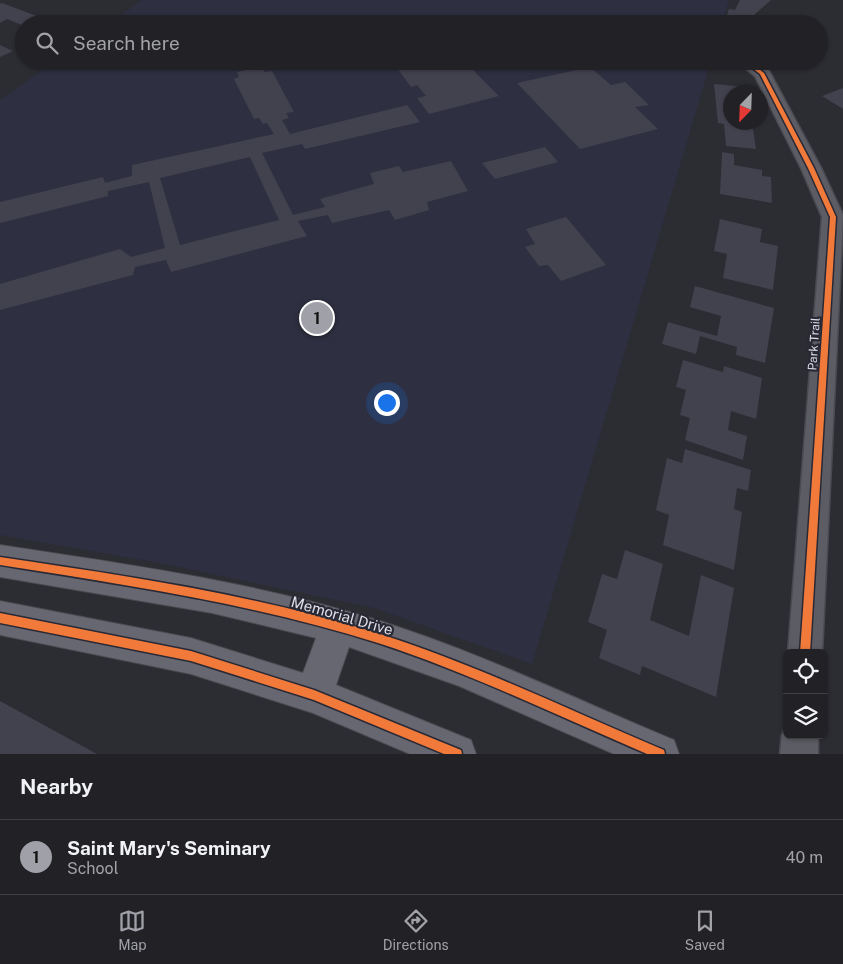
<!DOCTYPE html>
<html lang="en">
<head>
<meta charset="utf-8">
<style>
  :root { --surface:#212126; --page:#2d2e32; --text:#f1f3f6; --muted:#a2a3a7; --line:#3e3e43; --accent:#9fa0a8 }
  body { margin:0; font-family:"Public Sans",sans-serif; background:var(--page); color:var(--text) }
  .controls { position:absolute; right:15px; bottom:15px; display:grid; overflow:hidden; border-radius:8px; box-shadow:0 1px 4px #0004 }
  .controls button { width:45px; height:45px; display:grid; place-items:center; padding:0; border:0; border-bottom:1px solid var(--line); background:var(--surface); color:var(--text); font:25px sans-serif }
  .compass { position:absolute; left:723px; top:85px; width:45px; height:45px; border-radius:50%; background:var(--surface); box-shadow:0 1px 4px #0004; rotate:203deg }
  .you { position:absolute; left:386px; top:402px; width:18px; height:18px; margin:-12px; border:4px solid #fff; border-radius:50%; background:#1a73e8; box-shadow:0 0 0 8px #1a73e833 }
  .badge { display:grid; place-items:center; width:32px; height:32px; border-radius:50%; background:var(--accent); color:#111; font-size:16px; font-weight:700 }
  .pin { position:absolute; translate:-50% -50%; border:2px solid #fff; box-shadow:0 1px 5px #0006 }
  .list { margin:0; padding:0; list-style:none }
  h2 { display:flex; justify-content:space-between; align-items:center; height:65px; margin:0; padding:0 20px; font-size:21px }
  h2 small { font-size:16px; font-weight:400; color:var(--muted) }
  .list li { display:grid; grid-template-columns:32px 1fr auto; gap:15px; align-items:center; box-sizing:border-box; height:75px; padding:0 20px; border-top:1px solid var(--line) }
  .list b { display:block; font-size:19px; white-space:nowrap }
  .list p { margin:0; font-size:16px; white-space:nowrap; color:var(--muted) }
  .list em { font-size:16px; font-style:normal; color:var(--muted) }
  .icon { flex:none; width:28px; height:28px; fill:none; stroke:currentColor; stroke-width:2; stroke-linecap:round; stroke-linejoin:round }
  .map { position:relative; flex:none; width:843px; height:754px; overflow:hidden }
  .search { position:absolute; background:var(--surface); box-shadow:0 1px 4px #0004; left:15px; right:15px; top:15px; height:55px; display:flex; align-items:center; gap:12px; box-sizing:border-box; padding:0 18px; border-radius:28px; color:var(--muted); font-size:19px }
  .sheet { height:140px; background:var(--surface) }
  nav { display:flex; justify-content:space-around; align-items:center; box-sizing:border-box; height:70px; border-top:1px solid var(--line); background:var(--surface); font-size:14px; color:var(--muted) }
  nav a { display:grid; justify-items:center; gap:2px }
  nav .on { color:var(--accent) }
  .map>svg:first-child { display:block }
  .built { fill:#2e2f40 }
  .building { fill:#42414e; fill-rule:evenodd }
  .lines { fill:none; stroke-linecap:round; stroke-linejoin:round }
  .street-casing { stroke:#49494f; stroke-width:3 }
  .secondary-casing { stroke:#49494f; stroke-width:2 }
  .street { fill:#5c5c64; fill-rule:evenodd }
  .secondary { fill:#676771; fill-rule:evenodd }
  .cycleway-casing { stroke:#292936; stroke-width:3 }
  .cycleway { fill:#f17a3a; fill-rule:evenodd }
  .labels { text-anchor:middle; stroke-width:4.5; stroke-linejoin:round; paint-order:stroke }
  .street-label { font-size:12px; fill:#dddee7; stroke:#292936 }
  .near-street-label { font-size:15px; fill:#dddee7; stroke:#292936 }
</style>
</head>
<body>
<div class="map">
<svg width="843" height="754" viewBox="0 0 843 754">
  <rect width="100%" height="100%" fill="#2c2c33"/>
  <g class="built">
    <polygon points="142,0 729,0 722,24 109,24"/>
    <polygon points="55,61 711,61 532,664 374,608 165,564 0,535 0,100"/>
  </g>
  <g class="building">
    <polygon points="740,0 771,0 755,14 753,24 726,18 729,9 735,10"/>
    <polygon points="2,3 42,18 30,24 24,24 24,26 7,19 0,23 0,4"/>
    <polygon points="0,45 13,51 0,57"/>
    <polygon points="392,61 442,61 451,68 466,63 499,96 429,114 417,98 426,96 417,85 411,87"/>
    <path d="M260 67 265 72 272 71 294 112 286 113 289 118 282 120 290 134 407 105 420 122 305 149 302 144 262 153 293 215 325 207 320 199 374 184 370 173 399 166 403 172 451 161 468 191 427 202 429 210 395 220 389 210 332 223 328 215 298 221 307 236 171 272 166 260 135 267 133 275 0 310V284L120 249 131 257 165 248 149 182 108 191V196L0 223V202L103 177 105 183 132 176V165L274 134 267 123 263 124 259 118 254 119 234 79 239 77 237 72ZM250 157 279 220 180 245 160 178Z"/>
    <polygon points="590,67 611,85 625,82 649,105 635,107 658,129 580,149 517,83"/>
    <polygon points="714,84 746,87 747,92 730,92 730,122 752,122 756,149 726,146 724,124 718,123"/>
    <polygon points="843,88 843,109 822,96"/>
    <polygon points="545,147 558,162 495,179 482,163"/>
    <polygon points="722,152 734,154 734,165 762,170 762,176 771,177 772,203 720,194"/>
    <polygon points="566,217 606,265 561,281 548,265 539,266 525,247 535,244 526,229"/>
    <polygon points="720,219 762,229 760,242 778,246 773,290 723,278 727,254 714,251"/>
    <polygon points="695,286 774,308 765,363 736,355 737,347 700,336 696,354 662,344 668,322 717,336 721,316 690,307"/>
    <polygon points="683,360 723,372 724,366 762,378 756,419 731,411 728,430 747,436 743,460 685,440 690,418 680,415 686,390 676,387"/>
    <polygon points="685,449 751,470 748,491 737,488 734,509 742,512 734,570 663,545 669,515 656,510 667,458 682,463"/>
    <polygon points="625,550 663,564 650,620 689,636 701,575 734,588 716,697 642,666 640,675 599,658 607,630 588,622 602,574 617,579"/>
    <polygon points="0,701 97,754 0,754"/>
  </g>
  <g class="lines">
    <defs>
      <g id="street">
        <polygon points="737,61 757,61 768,69 821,168 843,215 822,653 788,653 822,217 801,168 755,76"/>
        <polygon points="787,723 787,735 818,735 818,754 780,754 782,735"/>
      </g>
      <path id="secondary" d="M0 545C127 564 254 582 377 620 479 652 576 699 674 740L679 754H614L459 686 349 647 336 685 471 740 476 754H410L313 713 191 674 0 635V601L191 638 303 673 316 638 212 613 0 577Z"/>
    </defs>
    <use href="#street" class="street-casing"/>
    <use href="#secondary" class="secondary-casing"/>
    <use href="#street" class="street"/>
    <use href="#secondary" class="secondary"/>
    <defs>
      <g id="cycleway">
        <polygon points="743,61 749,61 764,73 814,168 836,217 810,653 800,653 830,217 808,168 760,74"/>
        <path d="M0 557C127 576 254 594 377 633 475 664 569 710 664 750L665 754H647C558 716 470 673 378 643 255 604 127 585 0 565Z"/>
        <polygon points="0,613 191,651 314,690 461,750 462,754 444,754 314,700 191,661 0,623"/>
      </g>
    </defs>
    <use href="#cycleway" class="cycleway-casing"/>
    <use href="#cycleway" class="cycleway"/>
  </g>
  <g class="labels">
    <g class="street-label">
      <text transform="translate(814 344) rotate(-86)" y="4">Park Trail</text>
    </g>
    <g class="near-street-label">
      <text transform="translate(342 616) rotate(16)" y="5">Memorial Drive</text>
    </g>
  </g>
</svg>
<div class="controls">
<button><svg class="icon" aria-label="locate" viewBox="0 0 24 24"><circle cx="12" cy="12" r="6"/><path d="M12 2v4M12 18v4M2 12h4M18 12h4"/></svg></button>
<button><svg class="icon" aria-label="layers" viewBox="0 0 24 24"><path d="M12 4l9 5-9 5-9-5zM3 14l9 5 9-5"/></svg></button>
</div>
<svg class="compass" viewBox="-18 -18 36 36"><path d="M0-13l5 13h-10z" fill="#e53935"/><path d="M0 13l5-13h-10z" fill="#a2a3a7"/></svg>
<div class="you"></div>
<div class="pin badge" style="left:317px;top:318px">1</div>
<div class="search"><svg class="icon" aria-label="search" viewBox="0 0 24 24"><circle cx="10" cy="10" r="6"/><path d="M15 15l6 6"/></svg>Search here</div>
</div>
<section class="sheet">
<h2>Nearby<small></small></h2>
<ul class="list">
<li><span class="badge">1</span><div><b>Saint Mary's Seminary</b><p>School</p></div><em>40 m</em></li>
</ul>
</section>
<nav>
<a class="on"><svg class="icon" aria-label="map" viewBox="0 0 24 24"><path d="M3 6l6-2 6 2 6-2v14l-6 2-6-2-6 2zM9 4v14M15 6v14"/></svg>Map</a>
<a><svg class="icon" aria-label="directions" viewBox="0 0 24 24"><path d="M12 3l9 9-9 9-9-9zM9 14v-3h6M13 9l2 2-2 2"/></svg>Directions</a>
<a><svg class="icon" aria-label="saved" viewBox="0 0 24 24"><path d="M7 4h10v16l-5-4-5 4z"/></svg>Saved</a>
</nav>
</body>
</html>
